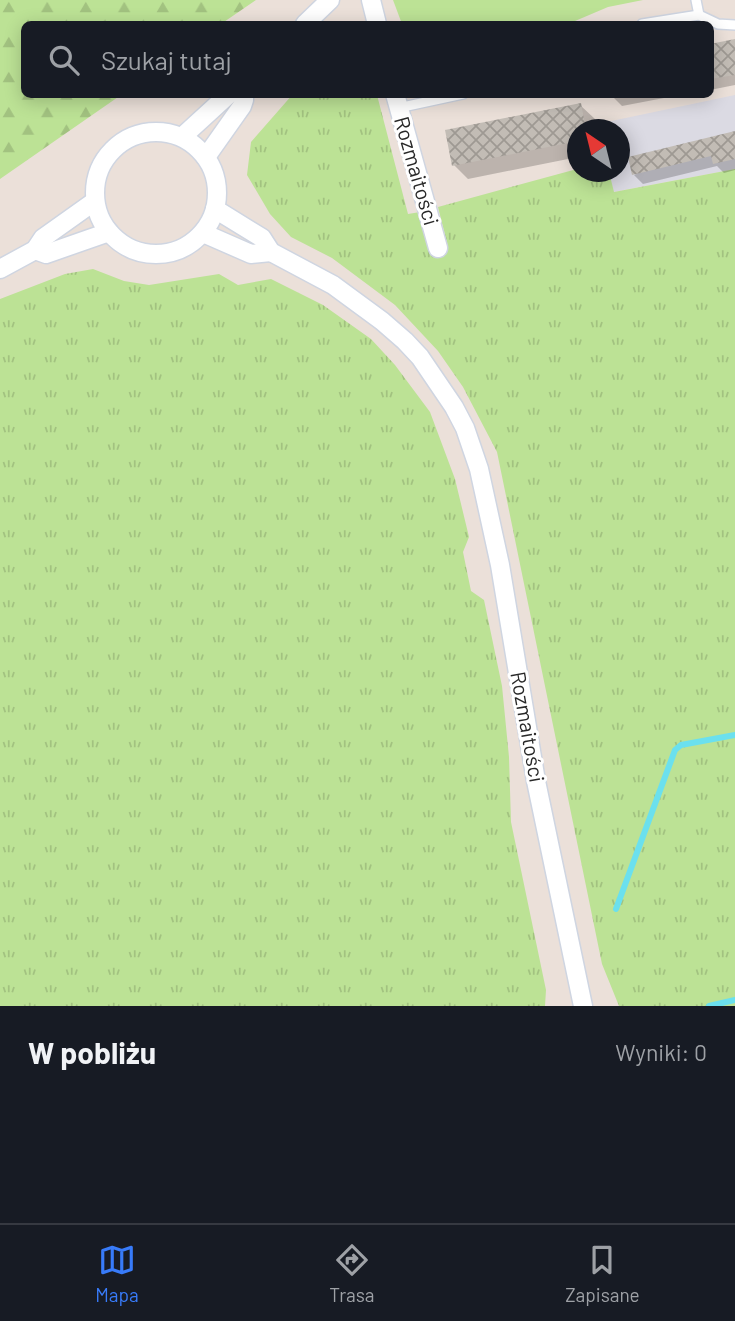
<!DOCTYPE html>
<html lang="pl">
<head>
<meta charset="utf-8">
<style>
  :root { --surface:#171b24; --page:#242831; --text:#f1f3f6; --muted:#9ea1a6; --line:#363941; --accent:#387bf9 }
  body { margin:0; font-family:Barlow,sans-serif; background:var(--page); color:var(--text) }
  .compass { position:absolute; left:567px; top:119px; width:63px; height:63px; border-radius:50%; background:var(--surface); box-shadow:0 4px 18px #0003; rotate:325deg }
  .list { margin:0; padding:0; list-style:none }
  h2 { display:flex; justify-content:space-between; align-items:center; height:91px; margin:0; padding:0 28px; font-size:30px }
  h2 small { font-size:23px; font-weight:400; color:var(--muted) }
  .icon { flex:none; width:38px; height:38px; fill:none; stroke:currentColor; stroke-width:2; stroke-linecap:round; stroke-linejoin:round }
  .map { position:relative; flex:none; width:735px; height:1006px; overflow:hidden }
  .search { position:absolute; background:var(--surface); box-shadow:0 4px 18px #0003; left:21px; right:21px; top:21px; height:77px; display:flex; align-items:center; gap:18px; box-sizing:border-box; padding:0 24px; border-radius:10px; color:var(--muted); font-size:26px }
  .sheet { height:217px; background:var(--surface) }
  nav { display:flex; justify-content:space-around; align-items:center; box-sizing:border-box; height:98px; border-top:2px solid var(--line); background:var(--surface); font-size:19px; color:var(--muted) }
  nav a { display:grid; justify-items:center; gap:4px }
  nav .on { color:var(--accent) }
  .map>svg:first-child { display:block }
  .industrial { fill:#dbdae3 }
  .grass { fill:url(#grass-tufts) }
  .forest { fill:url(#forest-firs) }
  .park { fill:#bce295 }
  .shadow { fill:#0003 }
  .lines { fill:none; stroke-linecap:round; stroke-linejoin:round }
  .stream { stroke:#6be0ee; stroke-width:6 }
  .building { fill:url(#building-cross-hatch) }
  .service-casing { stroke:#cfd5e1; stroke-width:12 }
  .minor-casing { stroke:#cfd5e1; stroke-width:21 }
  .service { stroke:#fff; stroke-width:9 }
  .minor { stroke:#fff; stroke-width:18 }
  .labels { text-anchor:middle; stroke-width:6; stroke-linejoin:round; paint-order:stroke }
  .street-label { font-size:21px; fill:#282828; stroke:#fff }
</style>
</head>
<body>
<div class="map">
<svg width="735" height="1006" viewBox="0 0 735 1006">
  <defs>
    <pattern id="grass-tufts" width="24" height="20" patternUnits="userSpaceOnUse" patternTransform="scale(1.75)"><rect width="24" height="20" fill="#bce295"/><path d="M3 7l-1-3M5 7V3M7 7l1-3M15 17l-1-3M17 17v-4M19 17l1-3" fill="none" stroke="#a2c280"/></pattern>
    <pattern id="forest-firs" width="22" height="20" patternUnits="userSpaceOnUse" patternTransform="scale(1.75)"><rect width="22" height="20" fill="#bce295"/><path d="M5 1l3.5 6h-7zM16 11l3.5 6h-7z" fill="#a2c280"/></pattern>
    <pattern id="building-cross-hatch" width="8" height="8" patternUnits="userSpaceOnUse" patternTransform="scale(1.75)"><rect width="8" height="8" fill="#c2bcb5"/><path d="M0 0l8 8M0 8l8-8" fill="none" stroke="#9e9993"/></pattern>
  </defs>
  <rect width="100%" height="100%" fill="#ebe0d9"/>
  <polygon class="industrial" points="735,95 735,169 613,192 609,172 620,172 620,130 603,129 602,123"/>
  <g class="grass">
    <polygon points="293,94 377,95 408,214 420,212 431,252 448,247 438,207 577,169 578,172 609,172 614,192 735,169 735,1006 619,1006 602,964 497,452 463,387 438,351 395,305 332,258 291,237 270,214 247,175 251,142"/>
    <polygon points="93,269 124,281 149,285 219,274 238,285 271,279 323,305 371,339 395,365 430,412 455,479 469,537 463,552 471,591 484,600 502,686 509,757 511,822 546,990 545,1006 0,1006 0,299 65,274"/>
  </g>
  <polygon class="forest" points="0,0 256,0 221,24 24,24 24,94 121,95 0,179"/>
  <polygon class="park" points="393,0 643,0 608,7 568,24 402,24"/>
  <g class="shadow">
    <polygon points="735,41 735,85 710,90 710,45"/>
    <polygon points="612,94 685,94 622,106 613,97"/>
    <polygon points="580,105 595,119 597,130 578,130 578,157 468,179 454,165"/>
    <polygon points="735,133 735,170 724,173 717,166 643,184 634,175"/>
  </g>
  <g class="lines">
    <g class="stream">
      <polyline points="616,909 675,750 681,745 735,735"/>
      <polyline points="709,1006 735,1000"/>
    </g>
  </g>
  <g class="building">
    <polygon points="735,39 735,75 710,79 710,44"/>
    <polygon points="581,103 586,130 578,130 578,141 452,166 445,130"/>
    <polygon points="735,131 735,159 713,164 711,156 632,175 628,157"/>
  </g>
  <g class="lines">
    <defs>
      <g id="service">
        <polyline points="696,0 699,15"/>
        <polyline points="642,24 699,15 718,24 735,25"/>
        <polyline points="398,108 463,94"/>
      </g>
      <g id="minor">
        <polyline points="371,0 377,24"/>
        <polyline points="305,24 330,0"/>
        <polyline points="395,94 438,248"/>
        <circle cx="156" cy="193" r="61"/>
        <polyline points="182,137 229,94"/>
        <polyline points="206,157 242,106 244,100 244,94"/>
        <polyline points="215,209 262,238 271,252 333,285 382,321 405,341 420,357 454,407 465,428 479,469 500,565 536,781 583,1006"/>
        <polyline points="203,233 251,254 271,252"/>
        <polyline points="35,250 46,254 109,232"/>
        <polyline points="0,269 35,250 43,238 95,201"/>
      </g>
    </defs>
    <use href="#service" class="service-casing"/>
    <use href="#minor" class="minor-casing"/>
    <use href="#service" class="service"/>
    <use href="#minor" class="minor"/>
  </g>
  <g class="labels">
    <g class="street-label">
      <text transform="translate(416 171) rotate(74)" y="7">Rozmaitości</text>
      <text transform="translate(527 727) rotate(80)" y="7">Rozmaitości</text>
    </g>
  </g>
</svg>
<svg class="compass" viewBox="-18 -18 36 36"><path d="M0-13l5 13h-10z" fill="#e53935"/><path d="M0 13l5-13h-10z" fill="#9ea1a6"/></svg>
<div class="search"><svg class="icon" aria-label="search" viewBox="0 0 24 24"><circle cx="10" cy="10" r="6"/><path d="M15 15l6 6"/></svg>Szukaj tutaj</div>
</div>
<section class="sheet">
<h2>W pobliżu<small>Wyniki: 0</small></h2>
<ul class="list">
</ul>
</section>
<nav>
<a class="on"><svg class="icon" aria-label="map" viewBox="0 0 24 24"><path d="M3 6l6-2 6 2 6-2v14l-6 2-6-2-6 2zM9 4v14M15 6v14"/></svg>Mapa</a>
<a><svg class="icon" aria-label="directions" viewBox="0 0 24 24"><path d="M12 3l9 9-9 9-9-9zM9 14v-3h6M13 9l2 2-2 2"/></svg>Trasa</a>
<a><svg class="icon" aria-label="saved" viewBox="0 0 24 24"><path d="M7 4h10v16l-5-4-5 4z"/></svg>Zapisane</a>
</nav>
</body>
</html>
